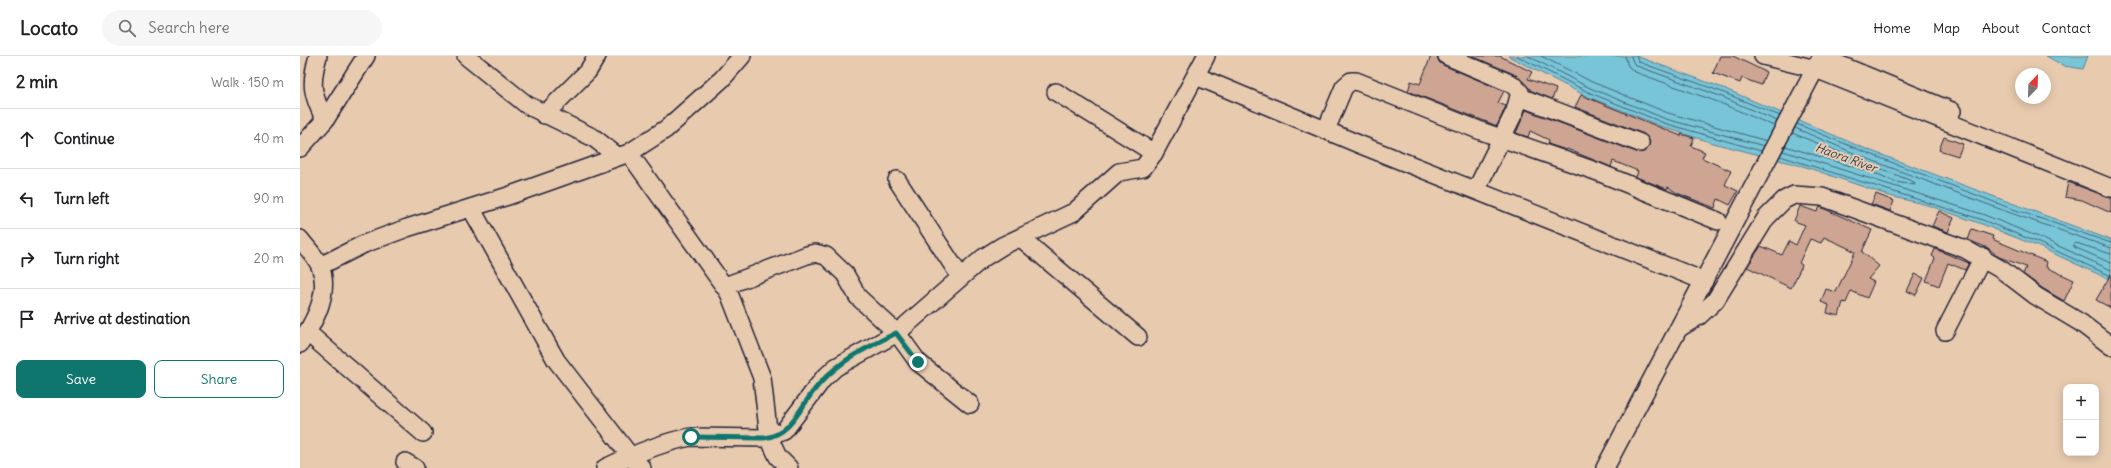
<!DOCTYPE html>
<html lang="en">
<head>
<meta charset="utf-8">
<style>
  :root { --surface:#fff; --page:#f6f6f6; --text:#202124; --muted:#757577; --line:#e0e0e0; --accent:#0f766e }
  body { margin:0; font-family:Delius,sans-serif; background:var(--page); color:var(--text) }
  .controls { position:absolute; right:12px; bottom:12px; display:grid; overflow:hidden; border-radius:8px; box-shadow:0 2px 10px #0003 }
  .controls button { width:36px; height:36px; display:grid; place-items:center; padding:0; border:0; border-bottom:1px solid var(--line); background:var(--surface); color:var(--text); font:20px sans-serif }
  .compass { position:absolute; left:1715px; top:12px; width:36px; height:36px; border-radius:50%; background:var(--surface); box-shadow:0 2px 10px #0003; rotate:23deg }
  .stop { position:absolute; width:12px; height:12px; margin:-9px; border:3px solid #0f766e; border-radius:50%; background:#fff }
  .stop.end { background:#0f766e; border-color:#fff; box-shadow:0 1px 4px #0008 }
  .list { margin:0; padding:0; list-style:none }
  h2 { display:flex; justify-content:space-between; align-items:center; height:52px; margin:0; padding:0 16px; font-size:17px }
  h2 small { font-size:13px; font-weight:400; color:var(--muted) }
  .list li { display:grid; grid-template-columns:26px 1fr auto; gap:12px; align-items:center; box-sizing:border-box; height:60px; padding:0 16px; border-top:1px solid var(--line) }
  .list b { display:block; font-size:15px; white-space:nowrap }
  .list em { font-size:13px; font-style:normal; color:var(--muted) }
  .actions { display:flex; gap:8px; padding:12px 16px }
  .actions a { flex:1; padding:9px 0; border:1px solid var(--accent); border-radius:8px; text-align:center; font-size:14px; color:var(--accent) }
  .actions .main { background:var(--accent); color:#fff }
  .icon { flex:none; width:22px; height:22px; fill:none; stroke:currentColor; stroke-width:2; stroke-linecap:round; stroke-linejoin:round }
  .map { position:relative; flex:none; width:1811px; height:412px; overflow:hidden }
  header { display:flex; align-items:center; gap:24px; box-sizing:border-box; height:56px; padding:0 20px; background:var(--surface); border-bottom:1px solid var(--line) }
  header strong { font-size:19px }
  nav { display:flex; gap:22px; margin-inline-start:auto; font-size:14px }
  .search { width:280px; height:36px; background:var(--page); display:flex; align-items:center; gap:10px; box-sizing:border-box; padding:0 14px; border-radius:22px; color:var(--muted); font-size:15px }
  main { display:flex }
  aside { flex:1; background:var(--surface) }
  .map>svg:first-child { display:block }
  .water { fill:#78c5d7; stroke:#568499 }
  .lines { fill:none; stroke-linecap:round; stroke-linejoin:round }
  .shore { stroke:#446379; stroke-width:1 }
  .building { fill:#cda592; stroke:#22223b }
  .minor-casing { stroke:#22223b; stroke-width:20 }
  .minor { stroke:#e8cbaf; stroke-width:17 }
  .route { stroke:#0f766e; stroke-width:5 }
  .labels { text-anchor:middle; stroke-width:4; stroke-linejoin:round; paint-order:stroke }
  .water-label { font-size:12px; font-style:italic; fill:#2f3a52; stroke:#e8cbaf }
</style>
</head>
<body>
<header>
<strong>Locato</strong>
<div class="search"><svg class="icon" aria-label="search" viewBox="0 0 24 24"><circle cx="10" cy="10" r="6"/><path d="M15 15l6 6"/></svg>Search here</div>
<nav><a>Home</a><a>Map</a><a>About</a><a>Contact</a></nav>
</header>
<main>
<aside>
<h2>2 min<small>Walk · 150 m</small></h2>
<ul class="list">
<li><svg class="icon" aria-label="ahead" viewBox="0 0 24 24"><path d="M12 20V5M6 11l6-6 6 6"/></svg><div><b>Continue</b></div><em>40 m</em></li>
<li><svg class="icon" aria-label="left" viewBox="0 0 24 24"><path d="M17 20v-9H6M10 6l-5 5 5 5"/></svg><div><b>Turn left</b></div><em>90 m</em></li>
<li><svg class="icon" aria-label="right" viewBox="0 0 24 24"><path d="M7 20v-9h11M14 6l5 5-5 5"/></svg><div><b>Turn right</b></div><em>20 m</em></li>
<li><svg class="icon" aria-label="arrive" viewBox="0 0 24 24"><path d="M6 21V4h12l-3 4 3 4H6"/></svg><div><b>Arrive at destination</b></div></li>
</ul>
<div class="actions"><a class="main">Save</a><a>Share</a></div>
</aside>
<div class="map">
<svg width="1811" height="412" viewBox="0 0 1811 412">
  <rect width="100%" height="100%" fill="#e8cbaf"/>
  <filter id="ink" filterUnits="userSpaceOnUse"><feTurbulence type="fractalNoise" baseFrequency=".025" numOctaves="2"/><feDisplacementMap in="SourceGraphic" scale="8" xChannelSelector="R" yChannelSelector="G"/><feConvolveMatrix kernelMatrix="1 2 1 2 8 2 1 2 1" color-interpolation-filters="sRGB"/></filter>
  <g filter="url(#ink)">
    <g class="water">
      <polygon points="1208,0 1336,0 1423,32 1566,93 1811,184 1811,224 1737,190 1679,167 1627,149 1590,140 1506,111 1413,87 1363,71 1286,40"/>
      <polygon points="1746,0 1788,0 1783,13 1764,10"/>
    </g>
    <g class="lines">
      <g class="shore">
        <polyline points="1217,0 1288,36 1364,67 1461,95"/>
        <polyline points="1228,0 1290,32 1366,63 1464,90"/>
        <polyline points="1241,0 1292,26 1368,57 1467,85"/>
        <polyline points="1325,0 1328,10 1335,16 1418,46 1474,70"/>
        <polyline points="1331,0 1333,6 1337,10 1420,40 1477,65"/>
        <polyline points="1336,0 1339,6 1422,36 1480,60"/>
        <polyline points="1497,68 1565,96 1707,151 1811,187"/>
        <polyline points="1495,72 1563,101 1705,155 1811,192"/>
        <polyline points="1485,90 1580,119 1595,126 1615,129 1614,126 1492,77"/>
        <polyline points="1483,95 1682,158 1741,182 1811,214"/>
        <polyline points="1480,100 1680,163 1739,187 1809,219"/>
        <polyline points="1811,198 1776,187 1773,189 1774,191 1811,207"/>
      </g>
    </g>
    <g class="building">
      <polygon points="1131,0 1137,0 1139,6 1143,9 1204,35 1198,47 1206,50 1197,70 1108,35 1111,25 1120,28"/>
      <polygon points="1172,0 1200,0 1232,16 1228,23 1256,33 1252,43 1232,35 1216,19"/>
      <polygon points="1420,0 1433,0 1466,16 1461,29 1442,22 1440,27 1413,17"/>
      <polygon points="1281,39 1381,80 1381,78 1394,82 1391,90 1405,96 1402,102 1431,115 1425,129 1438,135 1430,149 1418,143 1415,152 1377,137 1368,131 1367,133 1336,121 1338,115 1313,105 1311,111 1267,93 1266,94 1248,88 1249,84 1230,75 1228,81 1216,77 1226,54 1336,96 1347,94 1350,86 1344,78 1275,51"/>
      <polygon points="1644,81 1663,88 1658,100 1639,94"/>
      <polygon points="1768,126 1811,142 1811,157 1782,144 1765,141"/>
      <polygon points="1576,138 1594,145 1590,155 1571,148"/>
      <polygon points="1500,150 1517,156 1520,151 1572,174 1562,196 1579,210 1568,223 1574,226 1567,242 1551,235 1546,247 1543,246 1539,260 1527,257 1529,249 1521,246 1526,233 1536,236 1555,196 1550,193 1524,181 1521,187 1510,183 1499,207 1502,209 1491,232 1447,211 1461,190 1482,199 1489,185 1496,189 1505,169 1494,165"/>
      <polygon points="1639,155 1654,162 1648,176 1632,170"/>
      <polygon points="1672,173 1693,180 1692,183 1747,206 1746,211 1774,224 1764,245 1742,232 1723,218 1726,211 1699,201 1688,192 1668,184"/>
      <polygon points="1635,193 1669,207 1665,214 1648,207 1639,230 1626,225 1635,202 1632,200"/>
      <polygon points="1615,218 1624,222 1616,239 1607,235"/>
      <polygon points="1811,218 1811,252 1796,244"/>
    </g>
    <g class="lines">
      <defs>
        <g id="minor">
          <path d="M18 0C10 28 12 39 25 64"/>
          <polyline points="166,0 227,49 294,82 317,100"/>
          <polyline points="1147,0 1212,28 1220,36 1215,55 1176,134"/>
          <polyline points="1463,0 1516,13 1811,132"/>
          <polyline points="1521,1 1652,55"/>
          <polyline points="896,20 1061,89 1404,225"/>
          <polyline points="756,36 854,97"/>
          <polyline points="1220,41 1340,87"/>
          <polyline points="244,59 288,15 297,0"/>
          <polyline points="1026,74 1044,31 1051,25 1056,25 1181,75 1298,116 1418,165"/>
          <polyline points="0,92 25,64 66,0"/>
          <polyline points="329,97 429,237 462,322 469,382 478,401 489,412"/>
          <polyline points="597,124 660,220"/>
          <polyline points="171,152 256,304 331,401 342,412"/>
          <polyline points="721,182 838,281"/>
          <path d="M0 183C6 191 16 201 20 210 31 237 14 266 0 288"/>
          <polyline points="20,210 64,188 107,172 208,140 329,97 366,73 422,23 442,0"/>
          <polyline points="425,230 507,199 515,197 526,200 545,218 558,241 597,277 618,306 670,348"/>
          <polyline points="1381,271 1399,260 1415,245 1466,162 1484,144 1494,139 1522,141 1665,193 1702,214 1736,240 1781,267 1811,290"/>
          <polyline points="1645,275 1683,201"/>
          <polyline points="7,276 123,377"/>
          <polyline points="105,406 115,412"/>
          <path d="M305 412C332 399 362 386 391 381L464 382 484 375 523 323 536 311 597 277 683 202 702 190 774 156 819 116 843 112 854 97 906 0"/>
          <polyline points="1305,412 1522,0"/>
        </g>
      </defs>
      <use href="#minor" class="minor-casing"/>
      <use href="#minor" class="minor"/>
    </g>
  </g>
  <g class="lines" filter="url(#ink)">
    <path class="route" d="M391 381 464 382C489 379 499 355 512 337 535 306 563 294 596 277L618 306"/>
  </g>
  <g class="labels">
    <g class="water-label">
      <text transform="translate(1546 102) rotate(20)" y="4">Haora River</text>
    </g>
  </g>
</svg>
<div class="controls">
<button>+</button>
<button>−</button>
</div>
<svg class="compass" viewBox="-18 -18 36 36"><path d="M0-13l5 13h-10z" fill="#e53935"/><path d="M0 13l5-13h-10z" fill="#757577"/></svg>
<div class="stop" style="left:391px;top:381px"></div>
<div class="stop end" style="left:618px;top:306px"></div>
</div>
</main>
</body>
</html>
